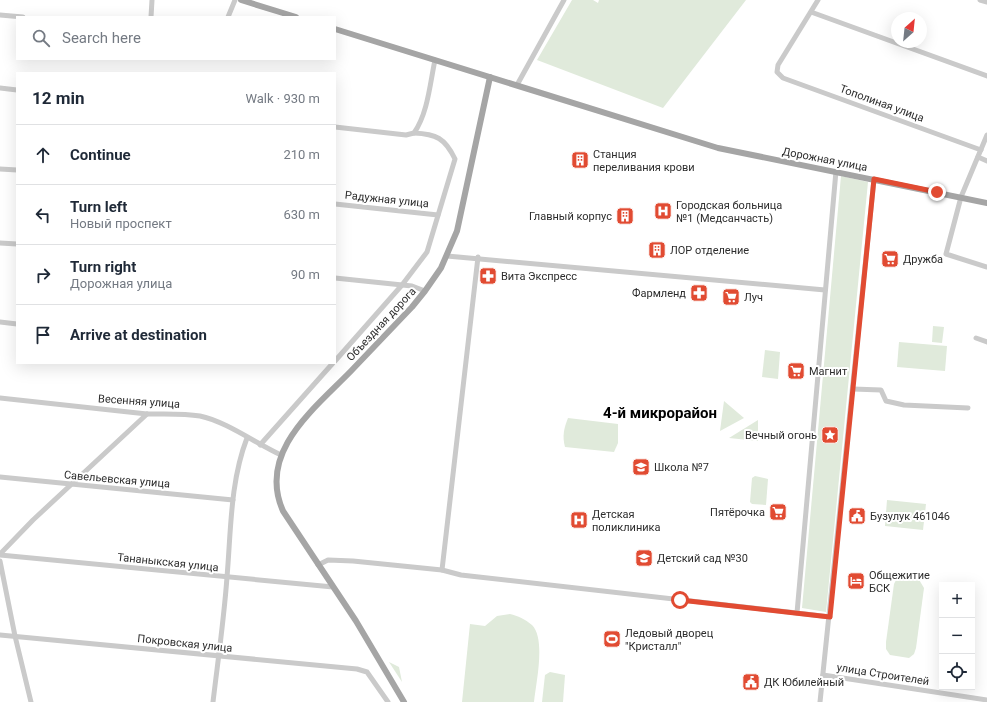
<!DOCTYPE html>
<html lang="en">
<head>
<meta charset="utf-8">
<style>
  :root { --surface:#fff; --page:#f2f2f3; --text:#1f2937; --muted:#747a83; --line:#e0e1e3 }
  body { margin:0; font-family:Roboto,sans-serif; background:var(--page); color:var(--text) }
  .controls { position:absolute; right:12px; bottom:12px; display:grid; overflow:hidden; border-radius:0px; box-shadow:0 4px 16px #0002 }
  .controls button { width:36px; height:36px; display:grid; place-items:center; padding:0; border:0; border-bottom:1px solid var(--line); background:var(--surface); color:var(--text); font:20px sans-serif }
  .compass { position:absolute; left:891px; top:12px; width:36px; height:36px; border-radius:50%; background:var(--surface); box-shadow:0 4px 16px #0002; rotate:27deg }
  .stop { position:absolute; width:12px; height:12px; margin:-9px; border:3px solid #e14b32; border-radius:50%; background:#fff }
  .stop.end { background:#e14b32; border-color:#fff; box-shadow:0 1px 4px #0008 }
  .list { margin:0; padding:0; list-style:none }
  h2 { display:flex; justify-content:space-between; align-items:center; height:52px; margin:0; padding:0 16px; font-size:17px }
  h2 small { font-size:13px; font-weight:400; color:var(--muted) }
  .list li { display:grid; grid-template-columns:26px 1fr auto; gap:12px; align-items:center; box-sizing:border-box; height:60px; padding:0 16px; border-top:1px solid var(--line) }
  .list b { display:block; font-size:15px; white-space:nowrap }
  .list p { margin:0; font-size:13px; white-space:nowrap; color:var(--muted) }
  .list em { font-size:13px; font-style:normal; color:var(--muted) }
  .icon { flex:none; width:22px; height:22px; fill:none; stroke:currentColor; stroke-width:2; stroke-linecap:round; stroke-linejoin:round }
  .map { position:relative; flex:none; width:987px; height:702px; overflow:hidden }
  .search { position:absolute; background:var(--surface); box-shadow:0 4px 16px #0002; left:16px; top:16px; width:320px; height:44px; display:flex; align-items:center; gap:10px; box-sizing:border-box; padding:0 14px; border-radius:0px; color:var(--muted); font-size:15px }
  .panel { position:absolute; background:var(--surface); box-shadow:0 4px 16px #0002; left:16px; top:72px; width:320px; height:292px; border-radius:0px }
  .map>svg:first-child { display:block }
  .green { fill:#e0eadb }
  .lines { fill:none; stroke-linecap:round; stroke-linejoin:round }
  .minor { stroke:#cacaca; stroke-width:5 }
  .major { stroke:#a5a5a5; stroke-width:6 }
  .route { stroke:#e14b32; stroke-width:5 }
  .labels { text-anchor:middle; stroke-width:4; stroke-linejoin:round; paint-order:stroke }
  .street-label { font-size:11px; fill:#2d2d2d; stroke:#fff }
  .poi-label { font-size:11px; fill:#2d2d2d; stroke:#fff; text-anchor:start }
  .district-label { font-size:15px; font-weight:bold; fill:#000; stroke:#fff }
</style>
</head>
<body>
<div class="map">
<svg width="987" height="702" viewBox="0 0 987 702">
  <rect width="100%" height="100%" fill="#fff"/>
  <g class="green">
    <polygon points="572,0 593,0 598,3 599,0 746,0 663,108 537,60"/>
    <polygon points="841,176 868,182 826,612 802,608"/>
    <polygon points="933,326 944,327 942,343 932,342"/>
    <polygon points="899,342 947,346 945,371 897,367"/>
    <polygon points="765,350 780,352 778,379 762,377"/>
    <polygon points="724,401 744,418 720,431"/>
    <path d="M568 418 618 424V443L614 452 565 447C562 436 564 428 568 418Z"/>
    <polygon points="758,420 758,441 729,438"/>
    <polygon points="755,476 768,479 766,505 752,504 750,502 752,478"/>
    <polygon points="887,500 926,504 923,530 885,526"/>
    <polygon points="902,576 918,578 924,588 916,648 914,654 909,658 890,655 886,649 886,642 894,584 896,580"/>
    <path d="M510 614C518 616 525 619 532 625 546 639 536 683 534 702H462L470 624 485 626 497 616Z"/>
    <polygon points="389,662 399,667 402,682"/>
    <polygon points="550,672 565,675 563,702 542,702 545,675"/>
  </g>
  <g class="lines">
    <g class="minor">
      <polyline points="818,0 778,65 777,72 783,78 981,150"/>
      <polyline points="980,0 987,2"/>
      <polyline points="811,12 987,76"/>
      <polyline points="0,15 23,17"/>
      <polyline points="151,17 152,0"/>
      <polyline points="228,17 235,0"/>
      <polyline points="517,85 564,0"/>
      <polyline points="0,88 17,90"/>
      <path d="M335 127 406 135 414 133C428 113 430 83 435 60"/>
      <polyline points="987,135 961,197 946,254 987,267"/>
      <polyline points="978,157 987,161"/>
      <polyline points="0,169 17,170"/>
      <polyline points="335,204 438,215"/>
      <polyline points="0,243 17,244"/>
      <polyline points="447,256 825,290"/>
      <polyline points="335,278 412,286 425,291"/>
      <polyline points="0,322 17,324"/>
      <polyline points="976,338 987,342"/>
      <path d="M335 361 402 285 427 252 455 159C445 138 436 134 414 133"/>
      <polyline points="853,389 881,390 886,401 904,405 968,408"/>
      <path d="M0 398 147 414C164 414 183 413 200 416 225 421 257 444 281 455"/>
      <polyline points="260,445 333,363"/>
      <polyline points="0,477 233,500"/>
      <polyline points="0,554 33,520 147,414"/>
      <polyline points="0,555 333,587"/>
      <polyline points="0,561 15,636 31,702"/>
      <polyline points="318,565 328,560 353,561 442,570 461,575 797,613"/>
      <polyline points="442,570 478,257"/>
      <polyline points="830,617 797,613 836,171"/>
      <polyline points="0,635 357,669 367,672 388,702"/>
      <polyline points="823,675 987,700"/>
      <path d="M213 702C218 660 224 619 227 577 231 531 230 482 247 438"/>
      <polyline points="820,702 874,179"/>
    </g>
    <g class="major">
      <polyline points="241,0 296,17"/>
      <polyline points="335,29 718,148 987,203"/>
      <path d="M404 702 356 621 283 511C257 452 314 409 351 371 371 350 392 328 412 307L425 291 441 268 457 231 490 77"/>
    </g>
  </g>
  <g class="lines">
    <polyline class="route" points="680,600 830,617 874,179 937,192"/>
  </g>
  <defs>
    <symbol id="building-square" viewBox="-11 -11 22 22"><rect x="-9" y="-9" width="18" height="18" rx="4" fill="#e14b32" stroke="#fff"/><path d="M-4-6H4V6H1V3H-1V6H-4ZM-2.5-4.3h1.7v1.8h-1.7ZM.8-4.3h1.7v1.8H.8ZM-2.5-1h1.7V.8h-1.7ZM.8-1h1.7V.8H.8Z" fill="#fff"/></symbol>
    <symbol id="hospital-square" viewBox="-11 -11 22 22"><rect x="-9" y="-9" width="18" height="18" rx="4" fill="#e14b32" stroke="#fff"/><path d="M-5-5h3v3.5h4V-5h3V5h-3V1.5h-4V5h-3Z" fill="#fff"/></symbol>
    <symbol id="supermarket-square" viewBox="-11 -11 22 22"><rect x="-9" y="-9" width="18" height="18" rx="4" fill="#e14b32" stroke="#fff"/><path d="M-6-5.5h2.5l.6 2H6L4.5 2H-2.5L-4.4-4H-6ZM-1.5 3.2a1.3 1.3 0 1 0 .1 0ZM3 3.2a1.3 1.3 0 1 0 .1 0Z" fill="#fff"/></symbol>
    <symbol id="pharmacy-square" viewBox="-11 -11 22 22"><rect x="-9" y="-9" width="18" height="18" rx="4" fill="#e14b32" stroke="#fff"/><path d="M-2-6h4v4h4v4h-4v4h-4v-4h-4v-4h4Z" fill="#fff"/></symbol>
    <symbol id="sight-square" viewBox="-11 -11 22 22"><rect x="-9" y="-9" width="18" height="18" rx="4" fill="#e14b32" stroke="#fff"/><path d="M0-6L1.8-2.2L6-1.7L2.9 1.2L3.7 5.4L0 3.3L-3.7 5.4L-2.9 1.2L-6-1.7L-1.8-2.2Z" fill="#fff"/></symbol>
    <symbol id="school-square" viewBox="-11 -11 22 22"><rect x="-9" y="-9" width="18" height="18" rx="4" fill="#e14b32" stroke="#fff"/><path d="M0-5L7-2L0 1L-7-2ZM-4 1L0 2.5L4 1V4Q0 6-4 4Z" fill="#fff"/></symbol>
    <symbol id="civic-square" viewBox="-11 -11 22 22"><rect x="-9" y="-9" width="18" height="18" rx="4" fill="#e14b32" stroke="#fff"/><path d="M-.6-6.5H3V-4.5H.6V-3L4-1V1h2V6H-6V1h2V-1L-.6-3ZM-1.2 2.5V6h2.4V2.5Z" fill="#fff"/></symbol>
    <symbol id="hotel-square" viewBox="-11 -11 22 22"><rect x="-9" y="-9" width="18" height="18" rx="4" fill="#e14b32" stroke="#fff"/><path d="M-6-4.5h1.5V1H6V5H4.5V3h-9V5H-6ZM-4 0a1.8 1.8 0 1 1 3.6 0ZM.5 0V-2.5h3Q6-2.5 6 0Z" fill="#fff"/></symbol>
    <symbol id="stadium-square" viewBox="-11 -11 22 22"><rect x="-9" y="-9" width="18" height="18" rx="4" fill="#e14b32" stroke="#fff"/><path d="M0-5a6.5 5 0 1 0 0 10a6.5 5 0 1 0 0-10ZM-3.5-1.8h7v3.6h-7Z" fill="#fff"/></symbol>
  </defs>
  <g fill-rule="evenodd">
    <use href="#building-square" x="570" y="150" width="20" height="20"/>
    <use href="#hospital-square" x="653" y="201" width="20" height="20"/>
    <use href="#building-square" x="615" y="206" width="20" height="20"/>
    <use href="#building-square" x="647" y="240" width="20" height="20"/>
    <use href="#supermarket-square" x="880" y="249" width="20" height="20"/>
    <use href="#pharmacy-square" x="478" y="266" width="20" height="20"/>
    <use href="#pharmacy-square" x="689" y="283" width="20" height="20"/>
    <use href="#supermarket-square" x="721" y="287" width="20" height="20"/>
    <use href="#supermarket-square" x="786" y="361" width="20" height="20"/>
    <use href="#sight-square" x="820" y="425" width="20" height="20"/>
    <use href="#school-square" x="631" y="457" width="20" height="20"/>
    <use href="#supermarket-square" x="768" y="502" width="20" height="20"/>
    <use href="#civic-square" x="847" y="506" width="20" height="20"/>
    <use href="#hospital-square" x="569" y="510" width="20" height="20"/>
    <use href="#school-square" x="634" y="548" width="20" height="20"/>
    <use href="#hotel-square" x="846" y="571" width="20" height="20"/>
    <use href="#stadium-square" x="602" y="629" width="20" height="20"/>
    <use href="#civic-square" x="741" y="672" width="20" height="20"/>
  </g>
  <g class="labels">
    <g class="street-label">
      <text transform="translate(882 103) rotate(20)" y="4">Тополиная улица</text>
      <text transform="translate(825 159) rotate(11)" y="4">Дорожная улица</text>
      <text transform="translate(387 199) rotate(6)" y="4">Радужная улица</text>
      <text transform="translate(381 324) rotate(-47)" y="4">Объездная дорога</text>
      <text transform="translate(139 401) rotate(4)" y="4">Весенняя улица</text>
      <text transform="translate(117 479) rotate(5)" y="4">Савельевская улица</text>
      <text transform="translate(168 562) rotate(6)" y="4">Тананыкская улица</text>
      <text transform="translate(185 643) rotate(6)" y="4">Покровская улица</text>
      <text transform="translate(883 674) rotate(9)" y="4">улица Строителей</text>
    </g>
    <g class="poi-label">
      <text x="593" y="158">Станция<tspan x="593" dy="13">переливания крови</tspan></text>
      <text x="676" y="209">Городская больница<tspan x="676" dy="13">№1 (Медсанчасть)</tspan></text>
      <text x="612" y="220" text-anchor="end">Главный корпус</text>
      <text x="670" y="254">ЛОР отделение</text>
      <text x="903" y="263">Дружба</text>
      <text x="501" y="280">Вита Экспресс</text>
      <text x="686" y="297" text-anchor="end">Фармленд</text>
      <text x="744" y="301">Луч</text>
      <text x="809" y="375">Магнит</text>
      <text x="817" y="439" text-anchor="end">Вечный огонь</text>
      <text x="654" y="471">Школа №7</text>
      <text x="765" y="516" text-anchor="end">Пятёрочка</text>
      <text x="592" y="518">Детская<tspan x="592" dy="13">поликлиника</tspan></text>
      <text x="870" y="520">Бузулук 461046</text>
      <text x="657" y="562">Детский сад №30</text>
      <text x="869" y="579">Общежитие<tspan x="869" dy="13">БСК</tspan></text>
      <text x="625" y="637">Ледовый дворец<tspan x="625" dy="13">"Кристалл"</tspan></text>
      <text x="764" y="686">ДК Юбилейный</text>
    </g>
    <g class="district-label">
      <text x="660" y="418">4-й микрорайон</text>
    </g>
  </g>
</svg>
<div class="controls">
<button>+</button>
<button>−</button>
<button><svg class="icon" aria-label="locate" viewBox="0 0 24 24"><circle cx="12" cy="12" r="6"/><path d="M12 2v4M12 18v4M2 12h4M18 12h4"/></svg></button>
</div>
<svg class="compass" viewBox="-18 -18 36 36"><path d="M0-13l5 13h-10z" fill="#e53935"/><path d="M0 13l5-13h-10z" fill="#747a83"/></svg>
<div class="stop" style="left:680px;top:600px"></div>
<div class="stop end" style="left:937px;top:192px"></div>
<div class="search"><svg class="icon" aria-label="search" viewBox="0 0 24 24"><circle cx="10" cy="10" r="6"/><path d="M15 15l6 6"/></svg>Search here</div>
<section class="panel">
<h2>12 min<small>Walk · 930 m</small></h2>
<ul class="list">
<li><svg class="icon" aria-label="ahead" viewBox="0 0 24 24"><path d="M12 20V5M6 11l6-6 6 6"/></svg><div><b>Continue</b></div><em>210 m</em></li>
<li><svg class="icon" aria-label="left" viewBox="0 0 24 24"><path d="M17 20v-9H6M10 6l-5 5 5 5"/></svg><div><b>Turn left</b><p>Новый проспект</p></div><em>630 m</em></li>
<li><svg class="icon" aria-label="right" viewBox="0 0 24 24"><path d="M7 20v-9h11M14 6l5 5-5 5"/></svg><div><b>Turn right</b><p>Дорожная улица</p></div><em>90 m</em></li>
<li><svg class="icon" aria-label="arrive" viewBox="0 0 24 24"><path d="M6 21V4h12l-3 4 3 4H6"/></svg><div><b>Arrive at destination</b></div></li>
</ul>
</section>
</div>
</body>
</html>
